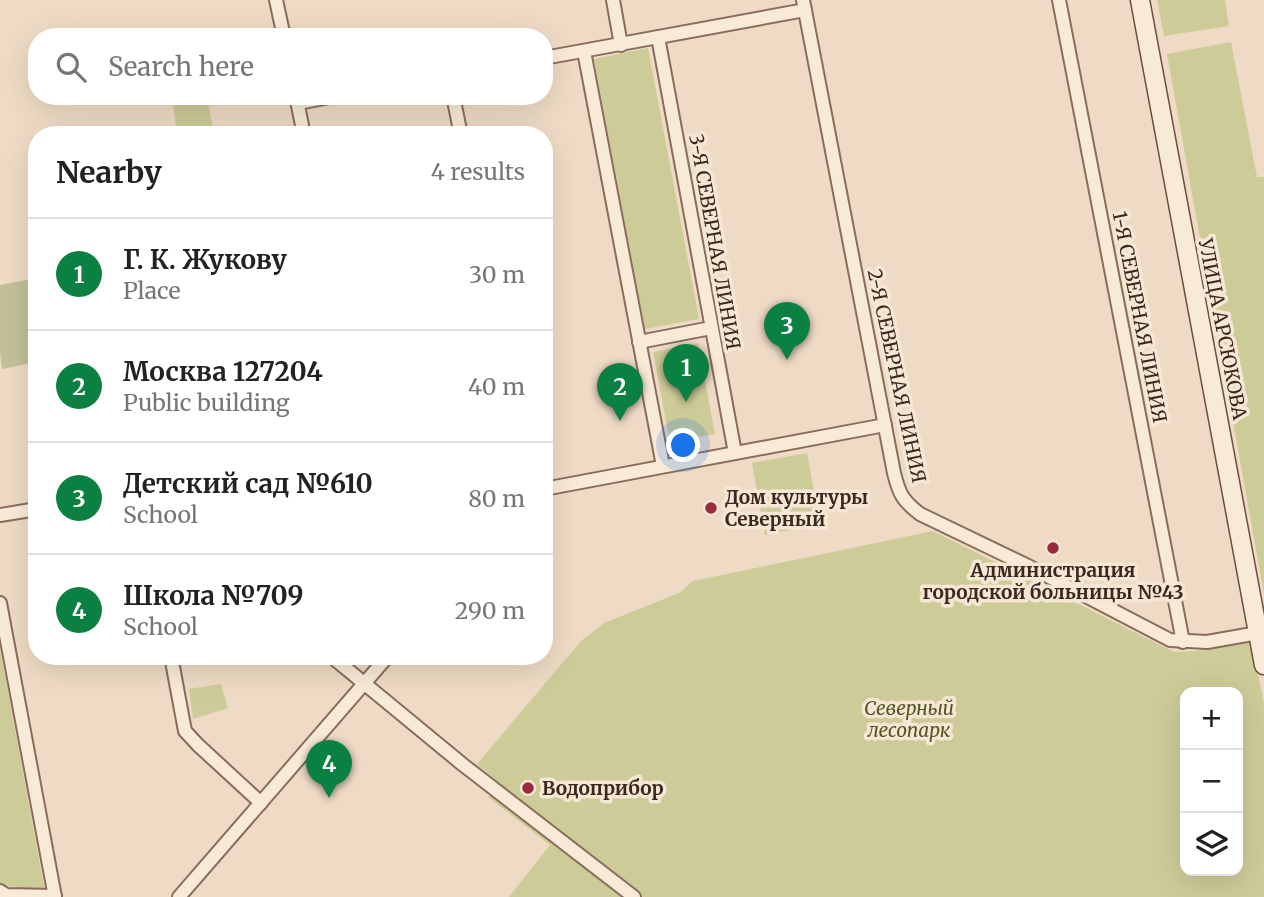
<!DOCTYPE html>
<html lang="en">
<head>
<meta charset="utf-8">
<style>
  :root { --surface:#fff; --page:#f6f6f6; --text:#222; --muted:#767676; --line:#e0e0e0; --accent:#0b8043 }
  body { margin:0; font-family:Merriweather,serif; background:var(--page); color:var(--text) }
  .controls { position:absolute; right:21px; bottom:21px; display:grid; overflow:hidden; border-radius:14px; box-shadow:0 7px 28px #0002 }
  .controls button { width:63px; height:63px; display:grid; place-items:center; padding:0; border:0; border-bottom:2px solid var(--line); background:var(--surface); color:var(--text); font:35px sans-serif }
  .you { position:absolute; left:684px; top:446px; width:24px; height:24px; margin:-18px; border:5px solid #fff; border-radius:50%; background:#1a73e8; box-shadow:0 0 0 10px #1a73e833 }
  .badge { display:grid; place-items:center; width:46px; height:46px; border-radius:50%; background:var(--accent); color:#fff; font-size:23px; font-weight:700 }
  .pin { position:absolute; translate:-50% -58px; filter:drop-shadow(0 2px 4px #0008) }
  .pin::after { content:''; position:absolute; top:37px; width:24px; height:21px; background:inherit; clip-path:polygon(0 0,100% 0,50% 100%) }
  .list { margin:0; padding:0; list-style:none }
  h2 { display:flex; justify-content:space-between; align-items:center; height:91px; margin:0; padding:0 28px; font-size:30px }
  h2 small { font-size:23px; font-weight:400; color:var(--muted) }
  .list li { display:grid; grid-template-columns:46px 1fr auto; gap:21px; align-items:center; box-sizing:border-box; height:112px; padding:0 28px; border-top:2px solid var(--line) }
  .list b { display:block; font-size:26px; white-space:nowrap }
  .list p { margin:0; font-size:23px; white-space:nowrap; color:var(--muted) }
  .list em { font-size:23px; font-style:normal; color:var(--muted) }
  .icon { flex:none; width:38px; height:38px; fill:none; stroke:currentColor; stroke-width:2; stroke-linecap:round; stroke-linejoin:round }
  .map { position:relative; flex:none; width:1264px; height:897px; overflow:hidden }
  .search { position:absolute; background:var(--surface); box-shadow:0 7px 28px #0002; left:28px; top:28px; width:525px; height:77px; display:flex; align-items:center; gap:18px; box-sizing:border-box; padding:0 24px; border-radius:28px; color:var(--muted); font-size:26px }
  .panel { position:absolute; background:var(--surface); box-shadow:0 7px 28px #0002; left:28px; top:126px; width:525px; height:539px; border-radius:28px }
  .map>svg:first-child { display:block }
  .green { fill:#cdcb98; fill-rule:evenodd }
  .cemetery { fill:#c2c097 }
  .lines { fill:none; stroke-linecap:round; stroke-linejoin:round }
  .street-casing { stroke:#8a6c5b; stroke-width:16 }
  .secondary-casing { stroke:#6c4d3e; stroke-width:21 }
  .street { stroke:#f9ead8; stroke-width:12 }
  .secondary { stroke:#f9ead8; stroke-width:18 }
  .poi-dot { fill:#9a2a3d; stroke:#f6e7d4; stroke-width:2.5 }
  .labels { text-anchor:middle; stroke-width:7; stroke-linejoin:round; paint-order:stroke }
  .street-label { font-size:19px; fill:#3a271f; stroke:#f6e7d4 }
  .poi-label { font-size:19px; font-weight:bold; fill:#3a271f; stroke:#f6e7d4; text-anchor:start }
  .park-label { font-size:19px; font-style:italic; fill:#525625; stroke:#f6e7d4 }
</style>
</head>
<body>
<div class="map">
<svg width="1264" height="897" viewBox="0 0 1264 897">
  <rect width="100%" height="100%" fill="#efdbc5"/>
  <g class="green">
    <polygon points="1157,0 1225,0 1229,26 1164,36"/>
    <polygon points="1231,42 1257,177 1264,177 1264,594 1167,54"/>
    <polygon points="648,48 699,319 645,329 594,59"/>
    <polygon points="172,96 207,96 214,135 177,135"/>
    <polygon points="698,343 715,434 670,442 653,352"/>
    <polygon points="807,453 820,524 765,535 752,463"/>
    <path d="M933 531 1174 652 1195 651 1252 642 1264 704V897H509L550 845 488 797 499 783 477 764 581 641 604 623 679 593 693 581ZM1185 692H1238V871H1185Z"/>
    <polygon points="0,649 46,897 26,897 24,889 0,884"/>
    <polygon points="221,684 228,708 193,719 189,689"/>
  </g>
  <polygon class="cemetery" points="37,278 37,362 2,369 0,352 0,285"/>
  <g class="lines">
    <defs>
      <g id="street">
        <polyline points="276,0 284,37"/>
        <polyline points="613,0 621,45"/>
        <path d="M803 0 894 473C899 494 903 501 920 514L1030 567 1170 640 1207 642 1258 633"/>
        <polyline points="1059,0 1183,642"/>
        <polyline points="658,37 735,453"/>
        <polyline points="584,51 663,466"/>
        <polyline points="544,58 805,10"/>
        <polyline points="296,96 304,135"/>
        <polyline points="453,96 461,135"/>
        <polyline points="298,103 335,96"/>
        <polyline points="639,342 711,328"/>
        <polyline points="544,489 885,425"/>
        <polyline points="0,515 37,509"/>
        <polyline points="0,603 55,897"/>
        <polyline points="171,656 185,731 198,745 261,803"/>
        <polyline points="331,656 462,764 634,897"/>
        <polyline points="0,891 6,895 55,896"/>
        <polyline points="179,897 388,656"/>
      </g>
      <polyline id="secondary" points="1140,0 1264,665"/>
    </defs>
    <use href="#street" class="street-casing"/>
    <use href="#secondary" class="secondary-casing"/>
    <use href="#street" class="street"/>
    <use href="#secondary" class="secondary"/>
  </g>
  <g class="poi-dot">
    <circle cx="711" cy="508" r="7"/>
    <circle cx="1053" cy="548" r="7"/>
    <circle cx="528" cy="788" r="7"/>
  </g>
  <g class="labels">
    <g class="street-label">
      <text transform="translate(715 242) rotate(80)" y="7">3-Я СЕВЕРНАЯ ЛИНИЯ</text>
      <text transform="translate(1140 317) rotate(79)" y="7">1-Я СЕВЕРНАЯ ЛИНИЯ</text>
      <text transform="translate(1223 329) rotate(79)" y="7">УЛИЦА АРСЮКОВА</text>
      <text transform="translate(897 376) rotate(78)" y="7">2-Я СЕВЕРНАЯ ЛИНИЯ</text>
    </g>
    <g class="poi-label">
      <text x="725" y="504">Дом культуры<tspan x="725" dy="22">Северный</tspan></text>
      <text x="1053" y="577" text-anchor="middle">Администрация<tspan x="1053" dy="22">городской больницы №43</tspan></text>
      <text x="542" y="795">Водоприбор</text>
    </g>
    <g class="park-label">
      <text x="909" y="715">Северный<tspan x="909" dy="22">лесопарк</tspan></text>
    </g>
  </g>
</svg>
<div class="controls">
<button>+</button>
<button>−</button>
<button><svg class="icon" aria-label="layers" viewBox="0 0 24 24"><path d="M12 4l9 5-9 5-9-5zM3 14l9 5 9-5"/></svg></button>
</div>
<div class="you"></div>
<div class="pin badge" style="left:686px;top:402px">1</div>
<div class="pin badge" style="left:620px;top:421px">2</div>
<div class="pin badge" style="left:787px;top:360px">3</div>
<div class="pin badge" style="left:329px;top:798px">4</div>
<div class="search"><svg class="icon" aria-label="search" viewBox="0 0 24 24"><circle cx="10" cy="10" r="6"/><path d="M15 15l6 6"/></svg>Search here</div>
<section class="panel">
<h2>Nearby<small>4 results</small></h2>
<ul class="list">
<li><span class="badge">1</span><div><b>Г. К. Жукову</b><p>Place</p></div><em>30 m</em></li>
<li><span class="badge">2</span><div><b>Москва 127204</b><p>Public building</p></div><em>40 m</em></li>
<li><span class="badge">3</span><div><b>Детский сад №610</b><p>School</p></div><em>80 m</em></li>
<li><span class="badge">4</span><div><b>Школа №709</b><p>School</p></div><em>290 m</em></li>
</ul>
</section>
</div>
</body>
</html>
